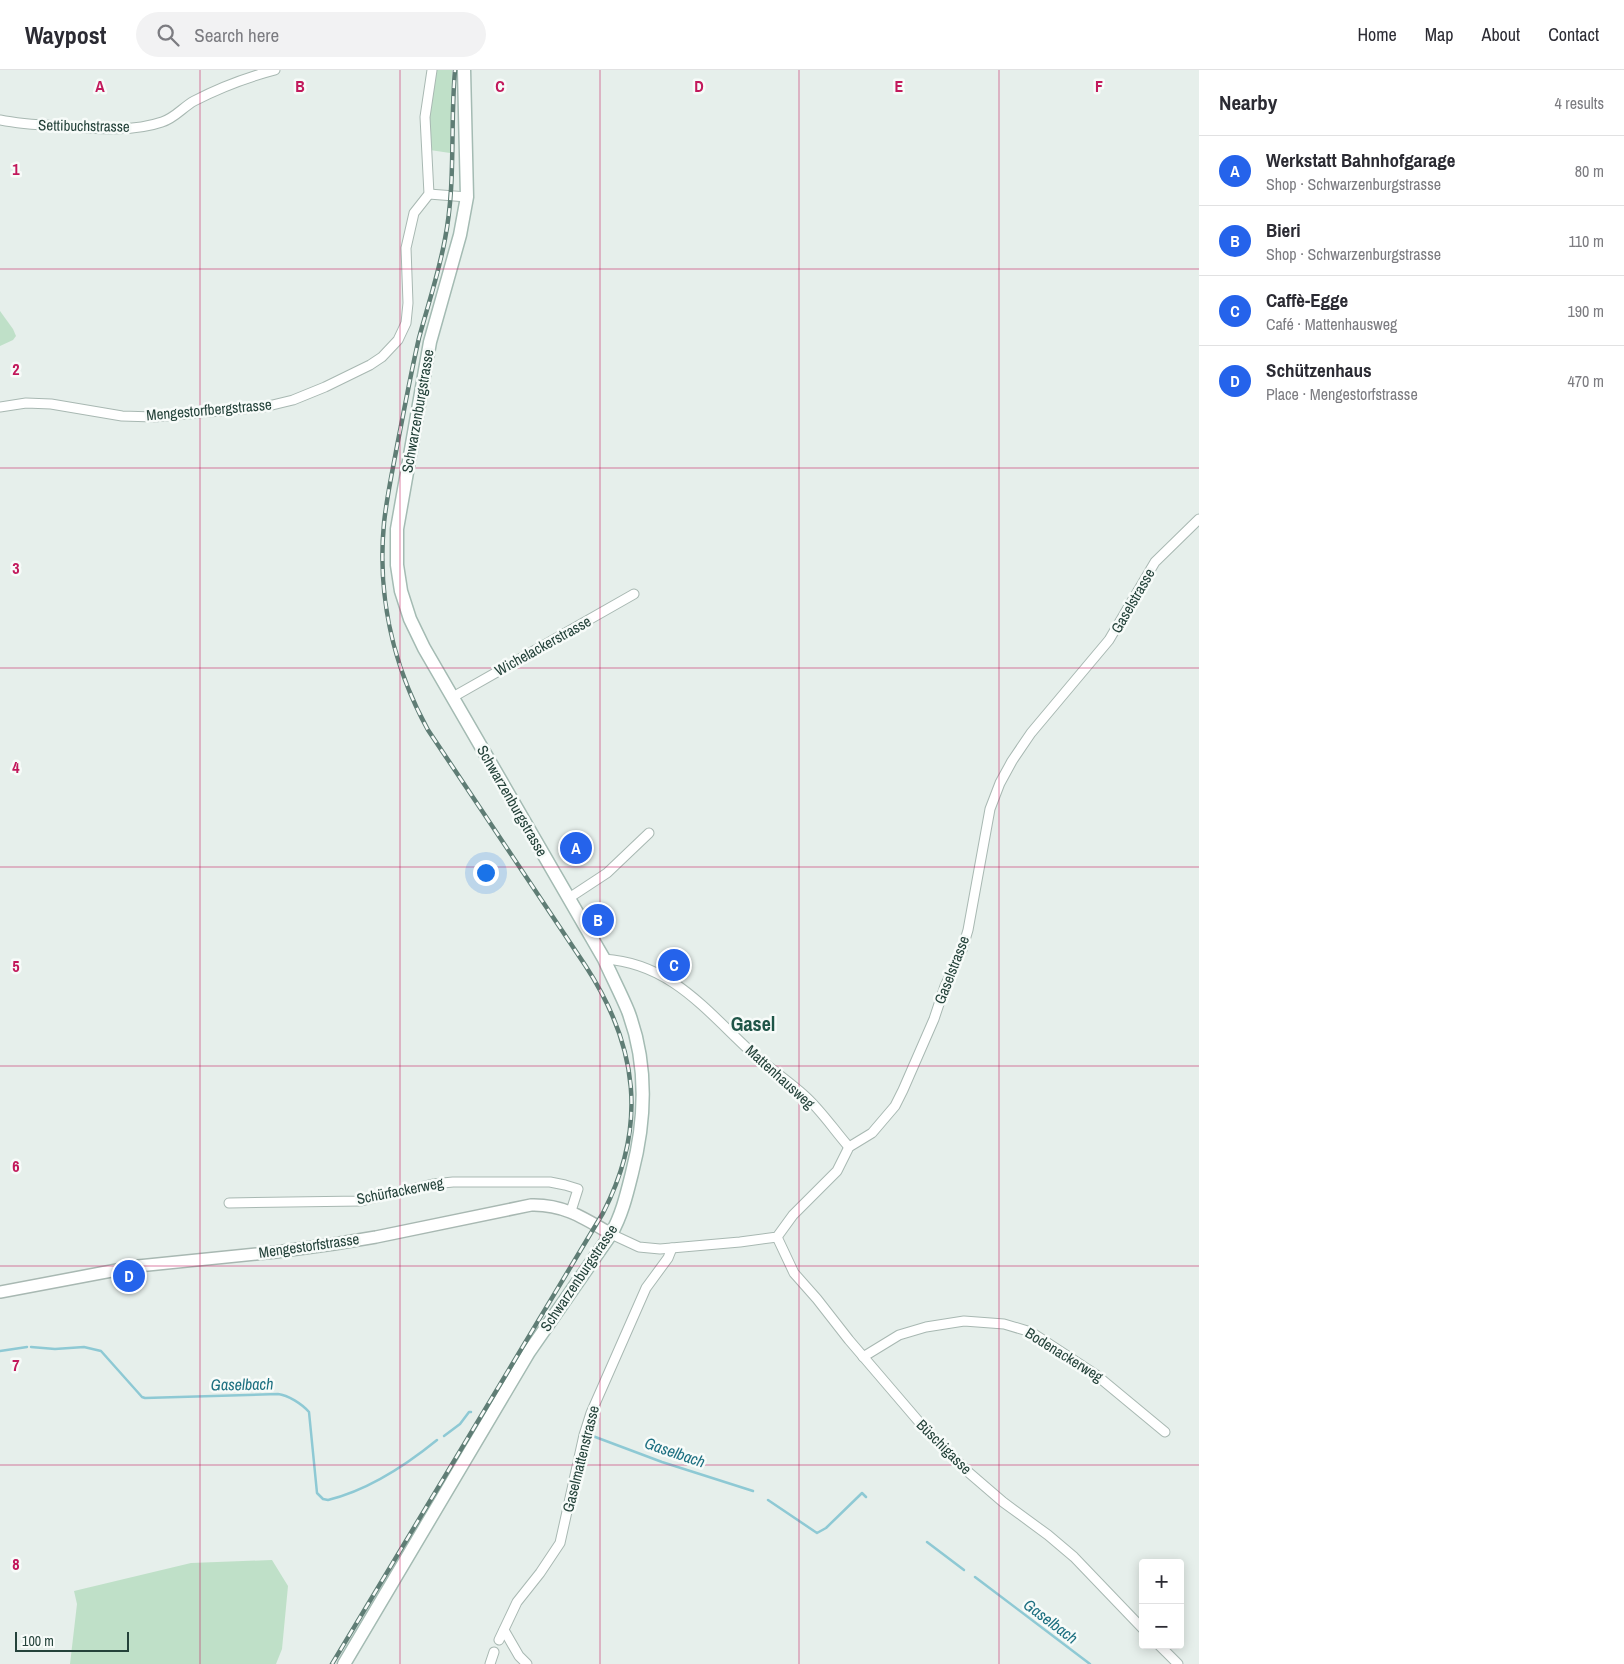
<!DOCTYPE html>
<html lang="en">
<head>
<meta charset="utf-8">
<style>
  :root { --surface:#fff; --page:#f2f2f3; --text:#2b2b33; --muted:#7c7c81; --line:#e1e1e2; --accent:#2563eb }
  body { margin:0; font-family:"Archivo Narrow",sans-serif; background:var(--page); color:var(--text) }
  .controls { position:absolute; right:15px; bottom:15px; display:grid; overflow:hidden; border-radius:5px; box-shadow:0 2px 12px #0003 }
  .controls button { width:45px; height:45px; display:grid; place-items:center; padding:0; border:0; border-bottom:1px solid var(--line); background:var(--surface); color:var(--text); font:25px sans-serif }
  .scale { position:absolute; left:15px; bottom:12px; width:114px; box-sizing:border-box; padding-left:5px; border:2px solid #24423a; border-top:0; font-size:14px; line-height:18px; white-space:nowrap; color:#24423a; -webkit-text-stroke:4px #f7fbf9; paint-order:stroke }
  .you { position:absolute; left:485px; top:802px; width:18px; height:18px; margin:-12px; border:4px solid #fff; border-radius:50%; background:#1a73e8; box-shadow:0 0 0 8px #1a73e833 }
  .badge { display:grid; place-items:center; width:32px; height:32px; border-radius:50%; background:var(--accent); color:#fff; font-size:16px; font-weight:700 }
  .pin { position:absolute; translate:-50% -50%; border:2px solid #fff; box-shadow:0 1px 5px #0006 }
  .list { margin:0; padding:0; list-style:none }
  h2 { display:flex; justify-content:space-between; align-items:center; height:65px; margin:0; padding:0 20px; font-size:21px }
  h2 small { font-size:16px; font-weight:400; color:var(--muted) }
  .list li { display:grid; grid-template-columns:32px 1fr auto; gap:15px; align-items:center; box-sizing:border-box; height:70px; padding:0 20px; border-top:1px solid var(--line) }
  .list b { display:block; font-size:19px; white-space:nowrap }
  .list p { margin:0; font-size:16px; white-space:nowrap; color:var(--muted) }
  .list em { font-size:16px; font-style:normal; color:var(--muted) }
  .icon { flex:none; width:28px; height:28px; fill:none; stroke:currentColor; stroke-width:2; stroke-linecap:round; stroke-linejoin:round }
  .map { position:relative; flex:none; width:1199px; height:1594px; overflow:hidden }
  header { display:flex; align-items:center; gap:30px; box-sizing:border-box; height:70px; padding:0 25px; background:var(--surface); border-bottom:1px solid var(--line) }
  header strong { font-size:24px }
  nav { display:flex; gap:28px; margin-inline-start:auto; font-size:18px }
  .search { width:350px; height:45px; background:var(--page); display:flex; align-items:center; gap:12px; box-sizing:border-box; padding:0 18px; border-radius:28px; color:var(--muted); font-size:19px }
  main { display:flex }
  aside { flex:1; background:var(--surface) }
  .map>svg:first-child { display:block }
  .green { fill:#bfe0c8 }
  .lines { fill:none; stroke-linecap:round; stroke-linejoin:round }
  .stream { stroke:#8ec9d4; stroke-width:2.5 }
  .minor-casing { stroke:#a8b8b2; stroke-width:11 }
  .tertiary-casing { stroke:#a8b8b2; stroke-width:14 }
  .secondary-casing { stroke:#a4bbb3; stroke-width:15 }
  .minor { stroke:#fff; stroke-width:9 }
  .tertiary { stroke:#fff; stroke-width:11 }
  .secondary { stroke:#fff; stroke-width:12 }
  .rail-casing { stroke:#5f7d75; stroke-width:4.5 }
  .rail { stroke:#f7fbf9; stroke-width:2.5; stroke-dasharray:8; stroke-linecap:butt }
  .grid { fill:none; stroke:#c2185b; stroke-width:1; stroke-opacity:0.55 }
  .labels { text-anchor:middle; stroke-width:5; stroke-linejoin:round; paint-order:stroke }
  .street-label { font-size:15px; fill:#24423a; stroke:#f7fbf9 }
  .water-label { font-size:16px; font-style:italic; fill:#1c6f80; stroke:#f7fbf9 }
  .district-label { font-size:20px; font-weight:bold; fill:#1f5548; stroke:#f7fbf9 }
  .grid-label { font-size:16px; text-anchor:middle; font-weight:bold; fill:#c2185b; stroke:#f7fbf9; stroke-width:5; stroke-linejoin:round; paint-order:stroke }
</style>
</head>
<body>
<header>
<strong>Waypost</strong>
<div class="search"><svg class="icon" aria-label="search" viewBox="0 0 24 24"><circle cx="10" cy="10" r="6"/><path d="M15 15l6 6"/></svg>Search here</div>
<nav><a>Home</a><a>Map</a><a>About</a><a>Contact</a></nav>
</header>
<main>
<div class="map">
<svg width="1199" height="1594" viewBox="0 0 1199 1594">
  <rect width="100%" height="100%" fill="#e6efeb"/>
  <g class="green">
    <polygon points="436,0 452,0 450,83 430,80 430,39"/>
    <polygon points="0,241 13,259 16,266 13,270 0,276"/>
    <polygon points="272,1490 288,1516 282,1579 276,1594 70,1594 77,1534 74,1521 191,1493"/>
  </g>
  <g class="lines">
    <g class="stream">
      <path d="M31 1277 55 1279 84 1277 101 1281 142 1327 145 1328 278 1324C288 1325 302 1334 309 1342L317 1423 323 1429 328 1430C369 1420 405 1396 437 1370"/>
      <polyline points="0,1281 27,1277"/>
      <polyline points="590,1365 662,1392 753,1421"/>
      <polyline points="444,1366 460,1354 469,1342 471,1342"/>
      <polyline points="768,1430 817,1463 826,1458 862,1423 866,1427"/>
      <polyline points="927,1472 964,1500"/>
      <polyline points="975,1507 1090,1594"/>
    </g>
    <defs>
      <g id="minor">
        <path d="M0 50C19 54 38 55 57 56 90 58 130 63 162 52 175 48 183 37 194 31 219 18 248 7 275 0"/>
        <polyline points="429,124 467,127"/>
        <polyline points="0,337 26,333 51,334 122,346 154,347 264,337 293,330 325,317 370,295 382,287 398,270 406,253 408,233 406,178 414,143 429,124 425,47 432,0"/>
        <polyline points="453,627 634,524"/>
        <polyline points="569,828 607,803 649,763"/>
        <path d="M604 889C669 893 704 938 748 979 766 996 786 1009 804 1025 821 1040 834 1060 849 1077"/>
        <polyline points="229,1133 361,1131 433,1114 453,1112 550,1112 565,1115 578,1119 571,1141"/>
        <polyline points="611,1164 639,1177 660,1179 740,1172 777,1167 793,1145 837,1101 849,1077 872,1063 895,1036 903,1020 934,949 945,916 962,880 968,860 990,739 1000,713 1012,691 1031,663 1109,570 1155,492 1199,449"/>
        <polyline points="777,1167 794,1203 817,1229 849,1270 926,1360 967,1401 1003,1432 1048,1465 1074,1487 1143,1559"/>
        <polyline points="863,1287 899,1265 926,1257 964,1251 1004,1254 1031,1262 1095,1304 1165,1362"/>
        <polyline points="504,1560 519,1586 527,1594"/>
        <polyline points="499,1570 517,1532 540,1503 560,1473 584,1365 591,1343 646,1218 668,1188 672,1178"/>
        <polyline points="1159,1575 1178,1594"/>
        <polyline points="490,1594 494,1582"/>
      </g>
      <path id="tertiary" d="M0 1222 138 1196 276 1182 334 1174 376 1167 531 1135C563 1134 584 1148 611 1164"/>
      <path id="secondary" d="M344 1594 529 1282 611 1164C622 1145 627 1123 632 1103 646 1049 648 994 628 941 621 924 612 907 604 889L424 578 410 549 401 521 397 495V459L430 272 460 165 467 127 464 0"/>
    </defs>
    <use href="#minor" class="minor-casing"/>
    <use href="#tertiary" class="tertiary-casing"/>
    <use href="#secondary" class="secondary-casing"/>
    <use href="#minor" class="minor"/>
    <use href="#tertiary" class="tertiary"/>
    <use href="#secondary" class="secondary"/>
    <defs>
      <path id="rail" d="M332 1594 603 1143C648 1056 638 976 585 895L428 660C393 596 377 525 384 453 387 425 393 398 398 371 405 336 411 302 419 268 428 235 439 202 445 169 456 113 450 57 455 0"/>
    </defs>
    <use href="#rail" class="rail-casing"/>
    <use href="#rail" class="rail"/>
  </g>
  <path class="grid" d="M200 0V1594M400 0V1594M600 0V1594M799 0V1594M999 0V1594M0 199H1199M0 398H1199M0 598H1199M0 797H1199M0 996H1199M0 1196H1199M0 1395H1199"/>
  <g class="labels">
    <g class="street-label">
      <text transform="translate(84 56) rotate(1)" y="5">Settibuchstrasse</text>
      <text transform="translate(209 340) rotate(-5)" y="5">Mengestorfbergstrasse</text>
      <text transform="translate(418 341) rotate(-80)" y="5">Schwarzenburgstrasse</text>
      <text transform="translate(1133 531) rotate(-60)" y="5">Gaselstrasse</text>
      <text transform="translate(543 576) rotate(-29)" y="5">Wichelackerstrasse</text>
      <text transform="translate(512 731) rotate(60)" y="5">Schwarzenburgstrasse</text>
      <text transform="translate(952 900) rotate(-69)" y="5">Gaselstrasse</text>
      <text transform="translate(780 1007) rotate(42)" y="5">Mattenhausweg</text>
      <text transform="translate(400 1121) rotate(-11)" y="5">Schürfackerweg</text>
      <text transform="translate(309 1176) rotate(-8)" y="5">Mengestorfstrasse</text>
      <text transform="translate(579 1208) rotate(-56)" y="5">Schwarzenburgstrasse</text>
      <text transform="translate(1064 1285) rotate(32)" y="5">Bodenackerweg</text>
      <text transform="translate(944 1377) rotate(45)" y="5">Büschigasse</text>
      <text transform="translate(581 1389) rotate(-76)" y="5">Gaselmattenstrasse</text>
    </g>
    <g class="water-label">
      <text transform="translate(242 1314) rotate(-1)" y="6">Gaselbach</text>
      <text transform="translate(675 1382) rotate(19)" y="6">Gaselbach</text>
      <text transform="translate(1051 1551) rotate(37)" y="6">Gaselbach</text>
    </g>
    <g class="district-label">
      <text x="753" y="961">Gasel</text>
    </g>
  </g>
  <g class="grid-label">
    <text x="100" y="22">A</text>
    <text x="300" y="22">B</text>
    <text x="500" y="22">C</text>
    <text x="699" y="22">D</text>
    <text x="899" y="22">E</text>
    <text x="1099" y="22">F</text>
    <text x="16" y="105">1</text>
    <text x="16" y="305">2</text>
    <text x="16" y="504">3</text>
    <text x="16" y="703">4</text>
    <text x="16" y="902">5</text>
    <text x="16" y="1102">6</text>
    <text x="16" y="1301">7</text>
    <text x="16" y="1500">8</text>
  </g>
</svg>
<div class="controls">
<button>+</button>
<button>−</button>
</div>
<div class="scale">100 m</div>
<div class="you"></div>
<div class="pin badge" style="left:576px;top:778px">A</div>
<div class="pin badge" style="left:598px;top:850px">B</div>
<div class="pin badge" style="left:674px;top:895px">C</div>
<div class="pin badge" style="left:129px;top:1206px">D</div>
</div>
<aside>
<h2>Nearby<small>4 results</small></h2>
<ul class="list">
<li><span class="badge">A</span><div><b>Werkstatt Bahnhofgarage</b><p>Shop · Schwarzenburgstrasse</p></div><em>80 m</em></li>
<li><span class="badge">B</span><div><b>Bieri</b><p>Shop · Schwarzenburgstrasse</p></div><em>110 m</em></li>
<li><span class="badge">C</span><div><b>Caffè-Egge</b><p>Café · Mattenhausweg</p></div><em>190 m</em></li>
<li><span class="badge">D</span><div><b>Schützenhaus</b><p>Place · Mengestorfstrasse</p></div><em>470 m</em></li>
</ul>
</aside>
</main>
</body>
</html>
